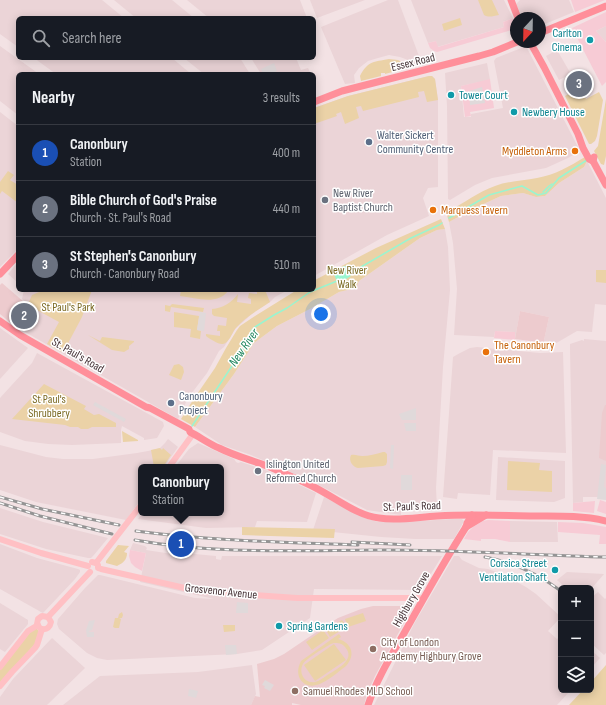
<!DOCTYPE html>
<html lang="en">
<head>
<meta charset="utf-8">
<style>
  :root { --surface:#171b24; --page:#242831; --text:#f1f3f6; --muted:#9ea1a6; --line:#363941; --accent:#0f766e }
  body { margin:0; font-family:"Sofia Sans Condensed",sans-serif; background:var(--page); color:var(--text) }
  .controls { position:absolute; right:12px; bottom:12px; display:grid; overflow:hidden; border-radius:6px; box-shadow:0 2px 10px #0003 }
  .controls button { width:36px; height:36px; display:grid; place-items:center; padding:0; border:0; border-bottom:1px solid var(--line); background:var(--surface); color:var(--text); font:20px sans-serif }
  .compass { position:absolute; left:510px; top:12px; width:36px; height:36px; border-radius:50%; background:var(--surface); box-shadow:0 2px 10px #0003; rotate:202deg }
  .you { position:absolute; left:321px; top:314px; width:14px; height:14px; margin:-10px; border:3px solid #fff; border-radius:50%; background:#1a73e8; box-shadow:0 0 0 6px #1a73e833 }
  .badge { display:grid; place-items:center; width:26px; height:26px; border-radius:50%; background:var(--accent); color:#fff; font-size:13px; font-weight:700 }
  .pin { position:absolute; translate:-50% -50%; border:2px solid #fff; box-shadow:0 1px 4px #0006 }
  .popup { position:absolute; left:138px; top:464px; width:86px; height:52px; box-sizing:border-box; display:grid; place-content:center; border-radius:6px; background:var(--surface); filter:drop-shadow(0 1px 3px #0005); font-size:13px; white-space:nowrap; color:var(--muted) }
  .popup b { font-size:15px; color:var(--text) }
  .popup::after { content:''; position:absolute; left:50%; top:100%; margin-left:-8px; border:8px solid transparent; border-top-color:var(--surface) }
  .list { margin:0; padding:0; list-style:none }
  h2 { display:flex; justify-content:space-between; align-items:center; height:52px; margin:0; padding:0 16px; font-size:17px }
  h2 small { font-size:13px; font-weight:400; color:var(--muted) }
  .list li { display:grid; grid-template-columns:26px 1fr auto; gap:12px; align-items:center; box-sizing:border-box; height:56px; padding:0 16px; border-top:1px solid var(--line) }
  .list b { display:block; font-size:15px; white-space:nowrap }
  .list p { margin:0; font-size:13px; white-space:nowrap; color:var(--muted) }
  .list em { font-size:13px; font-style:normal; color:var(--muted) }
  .icon { flex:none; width:22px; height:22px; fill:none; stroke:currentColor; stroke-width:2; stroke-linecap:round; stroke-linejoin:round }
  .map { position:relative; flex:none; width:606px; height:705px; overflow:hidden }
  .search { position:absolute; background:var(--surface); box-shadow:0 2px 10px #0003; left:16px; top:16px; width:300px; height:44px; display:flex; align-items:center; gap:10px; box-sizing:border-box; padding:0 14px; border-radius:6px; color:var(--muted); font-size:15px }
  .panel { position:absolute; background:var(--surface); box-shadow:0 2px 10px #0003; left:16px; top:72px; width:300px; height:220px; border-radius:6px }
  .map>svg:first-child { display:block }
  .residential { fill:#ebd4d7 }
  .commercial { fill:#f7cbd5 }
  .education { fill:#edcbce }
  .green { fill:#ebd2a7; fill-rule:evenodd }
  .parking { fill:#e0d9da }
  .water { fill:#99f5d0 }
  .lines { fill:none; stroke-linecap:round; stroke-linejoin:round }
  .stream { stroke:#99f5d0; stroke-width:1.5 }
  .secondary { stroke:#ffc0c4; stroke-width:6 }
  .primary { stroke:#ff8f9a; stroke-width:7 }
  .rail-casing { stroke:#949494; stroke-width:3 }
  .rail { stroke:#fff; stroke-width:1.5; stroke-dasharray:4.5; stroke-linecap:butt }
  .culture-dot { fill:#0f9aa8; stroke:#fff; stroke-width:1.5 }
  .service-dot { fill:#5c6f8a; stroke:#fff; stroke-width:1.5 }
  .food-dot { fill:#e8710a; stroke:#fff; stroke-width:1.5 }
  .worship-dot { fill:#6b7280; stroke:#fff; stroke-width:1.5 }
  .education-dot { fill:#8d6e63; stroke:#fff; stroke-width:1.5 }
  .labels { text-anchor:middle; stroke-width:3; stroke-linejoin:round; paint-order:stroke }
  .culture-label { font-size:12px; fill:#0d838f; stroke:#fff; text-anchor:start }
  .street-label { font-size:12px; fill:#453236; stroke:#fff }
  .service-label { font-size:12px; fill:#4e5e75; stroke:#fff; text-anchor:start }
  .food-label { font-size:12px; fill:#c56008; stroke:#fff; text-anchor:start }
  .worship-label { font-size:12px; fill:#5b616d; stroke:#fff; text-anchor:start }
  .park-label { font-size:12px; fill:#7a6922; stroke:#fff }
  .education-label { font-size:12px; fill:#785e54; stroke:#fff; text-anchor:start }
  .water-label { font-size:13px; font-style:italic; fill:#1e865d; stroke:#fff }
</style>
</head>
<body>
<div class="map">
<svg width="606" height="705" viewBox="0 0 606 705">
  <rect width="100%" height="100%" fill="#f3e2e4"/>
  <g class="residential">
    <polygon points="0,0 102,0 124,18 18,18 18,47 0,34"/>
    <polygon points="114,0 172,0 194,18 136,18"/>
    <polygon points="187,0 300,0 307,18 209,18"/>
    <polygon points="310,0 365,0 317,18"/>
    <polygon points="388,0 398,0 422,64 411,67 408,60 400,57 389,55 378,58 368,61 359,68 354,75 355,83 345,84 321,27"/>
    <polygon points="411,0 504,0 513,18 503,22 504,27 437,47 436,41 428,43"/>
    <polygon points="520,0 569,0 574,12 540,26 540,18 523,18 516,4"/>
    <polygon points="606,26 606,42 596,31"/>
    <polygon points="0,46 39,74 18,74 18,115 0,101"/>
    <polygon points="524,47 527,48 580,151 568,158 546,168 492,178 475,185 450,200 448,199 447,106 445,73 487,63 490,80 461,86 464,117 471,117 471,114 503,108 494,61 496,58"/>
    <polygon points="557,50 571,74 559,80 546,56"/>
    <polygon points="34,58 172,58 191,74 56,74"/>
    <polygon points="184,58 240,58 250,74 204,74"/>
    <polygon points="251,58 296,58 301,70 308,68 311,74 261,74"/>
    <polygon points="429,76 432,76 435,79 438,100 438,187 428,188 423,198 429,216 387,235 314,276 314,108 348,96"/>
    <polygon points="0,112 18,126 18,249 0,267"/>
    <polygon points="587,161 606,198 606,305 595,304 592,332 577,331 553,345 543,345 549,317 520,311 515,339 515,332 495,331 494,337 454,335 457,289 453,243 449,222 477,207 501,196 523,193 536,197 545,196 559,183 584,167"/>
    <polygon points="445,229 448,247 450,290 443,367 436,488 437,508 401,511 401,515 367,510 313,482 251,455 222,445 195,427 234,374 254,343 277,326 310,309 339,292 356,288 359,281 420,238 437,230"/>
    <polygon points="18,262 18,283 8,274"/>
    <polygon points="24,290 288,290 275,297 270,302 255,311 243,322 236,328 224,347 219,351 207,373 188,398 178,419 25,332 37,310 22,299"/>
    <polygon points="0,328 28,348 0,379"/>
    <polygon points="584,339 606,341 606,499 600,497 583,497 583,502 573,503 570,349 570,344 582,340 584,341"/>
    <polygon points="477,347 540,353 563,352 566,453 493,450 490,495 458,493 457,499 443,497 453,357 460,353 470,348"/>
    <polygon points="37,353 163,422 164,426 157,438 144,440 144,438 122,426 121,430 121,443 72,445 48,444 25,441 0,432 0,398 32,363"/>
    <polygon points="168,439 178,447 164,467 141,467 141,499 126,520 36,502 0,490 0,445 46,457 63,459 93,459 137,453 148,451 160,448 165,443"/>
    <polygon points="198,443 234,459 236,462 238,463 241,462 268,471 271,474 278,477 279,475 316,493 307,522 257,521 255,527 206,528 138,519 142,513 221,513 221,467 175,467 189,449"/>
    <polygon points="498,457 565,461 565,498 554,502 496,500"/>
    <polygon points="324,497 365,518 378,522 404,522 452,519 462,519 464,521 454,539 415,539 381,537 313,530"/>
    <polygon points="0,508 43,522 108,538 93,556 91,558 88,558 46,549 0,534"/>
    <polygon points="510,521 557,522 558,542 510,542"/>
    <polygon points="133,543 145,546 147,548 146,550 172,554 173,552 216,556 216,559 221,560 222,556 442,556 421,590 314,589 310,618 262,650 237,654 107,660 97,658 87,653 59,629 57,624 58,619 85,588 98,575 100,575 195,598 214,599 140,582 146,553 130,550"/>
    <polygon points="0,544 37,558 78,569 80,570 80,572 75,579 43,613 41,612 0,589"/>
    <polygon points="454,556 459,556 462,560 479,568 488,569 502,574 526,587 536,594 561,617 548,631 557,639 561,635 561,690 571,690 557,705 374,705 414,624"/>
    <polygon points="567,572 604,574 591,589 577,588 574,586 565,587 557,580"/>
    <polygon points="598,592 605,599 606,598 606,653 604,655 591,643 591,598"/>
    <polygon points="0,603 28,620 28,624 5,652 0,649"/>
    <polygon points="52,638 85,668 47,705 0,705 0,697 13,679"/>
    <polygon points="591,650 600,658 591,668"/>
    <polygon points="252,665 256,694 251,705 63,705 100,676 198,672"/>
  </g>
  <g class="commercial">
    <polygon points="571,0 605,0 575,12"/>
    <polygon points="606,12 606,26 596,31 606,42 606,82 602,86 572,28"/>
    <polygon points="513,18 516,24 516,28 515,29 437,52 434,51 430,48 428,43 436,41 438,47 504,27 503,22"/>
    <polygon points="490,79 494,108 470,112 471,116 465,117 461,86"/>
    <polygon points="495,331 515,332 515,340 494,338"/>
    <polygon points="600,500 606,502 606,514 597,511"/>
    <polygon points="595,501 594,513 573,511 573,503"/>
    <polygon points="488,520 510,521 510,542 495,539 481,539 481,541 464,539 468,532 473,527 483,521"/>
    <polygon points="558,522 583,523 606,527 606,544 599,544 600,535 558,532"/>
    <polygon points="130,550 146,553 142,571 135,567 131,563 129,556"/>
  </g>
  <g class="education">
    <polygon points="2,283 24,302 24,311 13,325 0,314 0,285"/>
    <polygon points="520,311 549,317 543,345 530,341 515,339"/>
    <polygon points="605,405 606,405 606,461 599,458 602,413"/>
    <polygon points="373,606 409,606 411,610 375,676 367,694 364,705 301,705 292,703 292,705 251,705 255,696 260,697 257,664 274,659 284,654 321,629 338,618 361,609"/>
  </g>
  <g class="green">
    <path d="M478 0H492L499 15C493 16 489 18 484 15Z"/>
    <polygon points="460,18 462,25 444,31 442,24"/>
    <path d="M389 59 398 60 405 64 407 68 385 74V73H381V76L361 81 360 76C368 61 373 62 389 59Z"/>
    <polygon points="429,76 432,76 435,79 438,100 427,102 424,91 418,92 419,97 363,111 361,106 356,107 359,118 345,124 341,112 336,114 337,116 314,124 314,108 348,96"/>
    <polygon points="580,88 586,99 599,92 603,100 597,136 595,141 591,144 589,144 565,96"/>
    <polygon points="606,99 606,156 604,165 601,164 594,151 598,146"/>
    <path d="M585 157 587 161 584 167 559 183 545 196 536 197 523 193 501 196 477 207 449 222 447 215 449 211C464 203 478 192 495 186 508 181 523 181 537 178 555 175 570 166 585 157Z"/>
    <polygon points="8,171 14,175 10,180 18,185 18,203 2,191 0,194 0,182"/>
    <polygon points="441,219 445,229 437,230 420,238 359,281 356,288 339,292 310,309 277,326 254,343 234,374 195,427 181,419 193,400 215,368 226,348 237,330 240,326 255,316 297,290 314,290 314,280 315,280 376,248"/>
    <polygon points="596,270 606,270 606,283 596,282"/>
    <polygon points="44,290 92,290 82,317 65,349 62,352 47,344 59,322 37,310 28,304 32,295"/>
    <path d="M181 290H229C217 306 197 298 180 296Z"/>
    <path d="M257 290H265L270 302C258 310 244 318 235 329 232 333 229 343 223 344 219 345 210 339 206 336V334L220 336V331H217L218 325 226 326 227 318 214 316 212 314V309C223 308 231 303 238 294L237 302 251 304V299L248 298 249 293 257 294Z"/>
    <polygon points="172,304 204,308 203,312 171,307 170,312 165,311 165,305 170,306"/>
    <polygon points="174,312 199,316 197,330 201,331 200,339 190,337 191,329 174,327"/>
    <polygon points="88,335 100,341 102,337 134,341 134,342 129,346 129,349 124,352 112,350"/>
    <polygon points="179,364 183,367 184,372 181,380 169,375 174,365"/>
    <polygon points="44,384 86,406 84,409 94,415 99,414 116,423 116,427 92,427 88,429 81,429 78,427 70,427 65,425 12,419"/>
    <polygon points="122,431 138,440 138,441 123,442"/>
    <polygon points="160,448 162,450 163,448 171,455 163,467 154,467 151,450"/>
    <path d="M383 452H385L387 454V462L386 465 383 466 358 468C353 467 348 461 351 455 356 454 358 456 362 456 369 456 376 454 383 452Z"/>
    <polygon points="508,461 540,463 539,470 552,471 552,492 507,490"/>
    <polygon points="242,527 335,529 334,538 242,535"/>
    <path d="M118 545 129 546 124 552 127 553C127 560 123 563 117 566L106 563V561Z"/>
    <polygon points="122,612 123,615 122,618 119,618 121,619 119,628 115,628 113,627 115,618 118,618 119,614"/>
    <polygon points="363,613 366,621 348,627 345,619"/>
    <polygon points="342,620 347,627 330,637 326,630"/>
    <polygon points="223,625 235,625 235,631 224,632"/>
    <polygon points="36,628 39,631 35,644 0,683 0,669 29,632"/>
    <polygon points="323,630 329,638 312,650 306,642"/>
    <path d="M339 634 341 637 338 639C352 643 356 655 346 666 335 674 312 697 300 679 297 673 298 667 301 661ZM334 643C338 643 342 643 345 647 357 660 335 670 326 676 323 678 319 681 315 682 305 684 298 673 303 664 307 658 324 648 331 644Z"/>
    <polygon points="334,644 346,660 315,681 304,665"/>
    <polygon points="606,665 606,705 569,705 583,690 591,690 591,682"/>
  </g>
  <g class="parking">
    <polygon points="274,63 277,71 271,74 263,74 261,69"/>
    <polygon points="482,87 485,103 470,105 469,91"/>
    <polygon points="200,312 206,313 204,331 197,330"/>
    <polygon points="95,402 126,419 124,422 93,405"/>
    <polygon points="416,408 416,420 402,420 399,414"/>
    <polygon points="404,423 416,423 416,431 406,431"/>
    <polygon points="391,445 394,445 393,469 390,468"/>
    <polygon points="601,464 606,465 604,487 606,488 606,500 597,499"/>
    <rect x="401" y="475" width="11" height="15"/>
    <polygon points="237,602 248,603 248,613 236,613"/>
    <polygon points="95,620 92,630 89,631 89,632 94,632 94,637 87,637 86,630 89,621"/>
    <polygon points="225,645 236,645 237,654 226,655"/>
    <polygon points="265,680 274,685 270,691 264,688 265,686 262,685"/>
    <polygon points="189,689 198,691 196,698 188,696"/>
  </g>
  <polygon class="water" points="344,266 348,267 346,271 351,276 341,282 337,282 334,274 337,270"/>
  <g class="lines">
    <g class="stream">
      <polyline points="543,192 549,186 552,184"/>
      <polyline points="449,218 489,195 522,186 531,191 538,195 546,193 559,178 587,160"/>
      <polyline points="349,275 361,267 411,238 439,225 442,223"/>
      <polyline points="192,426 242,351 248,341 251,331 255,327 274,315 287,308 310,292 337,281"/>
    </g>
    <g class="secondary">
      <polyline points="169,467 193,434"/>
      <polyline points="0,539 41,553 88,566"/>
      <polyline points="92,562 96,563 141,505"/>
      <polyline points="96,563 98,565 98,568 101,569 198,591 297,598 417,598 423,599"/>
      <polyline points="48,617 90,572"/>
      <polyline points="39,627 37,624 38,619 42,616 48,617"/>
      <path d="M42 629C47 630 50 627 51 622L48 617"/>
      <polyline points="0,667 28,631 38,625"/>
      <polyline points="0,686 12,672 35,648 37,645 42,629"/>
    </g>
    <g class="primary">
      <polyline points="511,0 518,18"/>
      <polyline points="540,33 606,6"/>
      <polyline points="530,42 544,67 578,134 583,148 589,159 593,161"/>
      <polyline points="314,102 342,91 479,56 493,52 517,42"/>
      <polyline points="594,157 593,161 606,185"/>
      <polyline points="0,274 18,255"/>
      <path d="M0 321 20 335 146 407 150 408 189 429 190 432C200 437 209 444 219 448 235 456 251 460 267 466 282 472 297 479 312 486 333 496 357 516 379 518 399 521 418 517 437 516 468 514 499 515 531 516 556 516 582 515 606 521"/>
      <polyline points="466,527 486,515"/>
      <path d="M368 705C377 678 393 653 407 628 426 594 445 560 466 527L467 523 472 515"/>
    </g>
    <defs>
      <g id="rail">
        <polyline points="0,497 42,509 119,525"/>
        <polyline points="0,503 40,516 112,534"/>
        <path d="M136 531C210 541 284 542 358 545"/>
        <path d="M135 540C217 555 302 550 385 550 459 550 532 555 606 557"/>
        <polyline points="352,542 410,545"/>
        <path d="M485 557C513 562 538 574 561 591"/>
      </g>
    </defs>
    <use href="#rail" class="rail-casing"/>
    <use href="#rail" class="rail"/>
  </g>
  <g class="culture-dot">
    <circle cx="590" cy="40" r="4"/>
    <circle cx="451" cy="95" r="4"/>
    <circle cx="514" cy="112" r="4"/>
    <circle cx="555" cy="570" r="4"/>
    <circle cx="279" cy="626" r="4"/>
  </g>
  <g class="service-dot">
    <circle cx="369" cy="142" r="4"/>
    <circle cx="171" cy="403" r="4"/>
  </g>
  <g class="food-dot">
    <circle cx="575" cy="151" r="4"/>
    <circle cx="433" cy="210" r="4"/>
    <circle cx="486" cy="352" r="4"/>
  </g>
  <g class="worship-dot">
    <circle cx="325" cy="200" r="4"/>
    <circle cx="258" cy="471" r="4"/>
  </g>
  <g class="education-dot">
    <circle cx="373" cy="649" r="4"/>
    <circle cx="295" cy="691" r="4"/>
  </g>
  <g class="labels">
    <g class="culture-label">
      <text x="582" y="37" text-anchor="end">Carlton<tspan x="582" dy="14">Cinema</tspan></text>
      <text x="459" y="99">Tower Court</text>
      <text x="522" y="116">Newbery House</text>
      <text x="547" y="567" text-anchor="end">Corsica Street<tspan x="547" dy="14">Ventilation Shaft</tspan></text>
      <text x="287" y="630">Spring Gardens</text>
    </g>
    <g class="street-label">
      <text transform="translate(413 62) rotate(-14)" y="4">Essex Road</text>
      <text transform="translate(78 355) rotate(30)" y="4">St. Paul's Road</text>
      <text transform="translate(412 506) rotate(-2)" y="4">St. Paul's Road</text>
      <text transform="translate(221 591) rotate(6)" y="4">Grosvenor Avenue</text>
      <text transform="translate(411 599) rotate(-60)" y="4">Highbury Grove</text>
    </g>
    <g class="service-label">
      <text x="377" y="139">Walter Sickert<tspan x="377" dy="14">Community Centre</tspan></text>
      <text x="179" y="400">Canonbury<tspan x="179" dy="14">Project</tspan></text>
    </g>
    <g class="food-label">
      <text x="567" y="155" text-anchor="end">Myddleton Arms</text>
      <text x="441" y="214">Marquess Tavern</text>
      <text x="494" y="349">The Canonbury<tspan x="494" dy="14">Tavern</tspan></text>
    </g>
    <g class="worship-label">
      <text x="333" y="197">New River<tspan x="333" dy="14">Baptist Church</tspan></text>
      <text x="266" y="468">Islington United<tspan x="266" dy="14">Reformed Church</tspan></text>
    </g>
    <g class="park-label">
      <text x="347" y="274">New River<tspan x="347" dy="14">Walk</tspan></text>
      <text x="68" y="311">St Paul's Park</text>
      <text x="49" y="403">St Paul's<tspan x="49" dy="14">Shrubbery</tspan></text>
    </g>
    <g class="education-label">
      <text x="381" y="646">City of London<tspan x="381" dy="14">Academy Highbury Grove</tspan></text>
      <text x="303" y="695">Samuel Rhodes MLD School</text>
    </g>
    <g class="water-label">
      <text transform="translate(243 347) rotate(-55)" y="5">New River</text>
    </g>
  </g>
</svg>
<div class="controls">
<button>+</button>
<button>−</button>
<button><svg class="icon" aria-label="layers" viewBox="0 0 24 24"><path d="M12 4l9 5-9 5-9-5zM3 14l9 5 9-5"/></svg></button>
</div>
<svg class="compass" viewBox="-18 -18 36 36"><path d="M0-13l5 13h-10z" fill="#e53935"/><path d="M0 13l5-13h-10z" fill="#9ea1a6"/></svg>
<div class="you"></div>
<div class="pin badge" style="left:181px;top:544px;background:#1a4fb4">1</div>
<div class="popup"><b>Canonbury</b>Station</div>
<div class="pin badge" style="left:24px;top:316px;background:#6b7280">2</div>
<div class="pin badge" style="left:579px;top:84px;background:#6b7280">3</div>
<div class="search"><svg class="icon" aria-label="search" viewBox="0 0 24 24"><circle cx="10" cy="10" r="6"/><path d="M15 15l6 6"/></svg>Search here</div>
<section class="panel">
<h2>Nearby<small>3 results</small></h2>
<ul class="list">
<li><span class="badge" style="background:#1a4fb4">1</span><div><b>Canonbury</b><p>Station</p></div><em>400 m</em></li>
<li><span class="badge" style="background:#6b7280">2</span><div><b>Bible Church of God's Praise</b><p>Church · St. Paul's Road</p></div><em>440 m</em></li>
<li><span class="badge" style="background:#6b7280">3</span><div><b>St Stephen's Canonbury</b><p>Church · Canonbury Road</p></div><em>510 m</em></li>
</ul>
</section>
</div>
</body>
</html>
